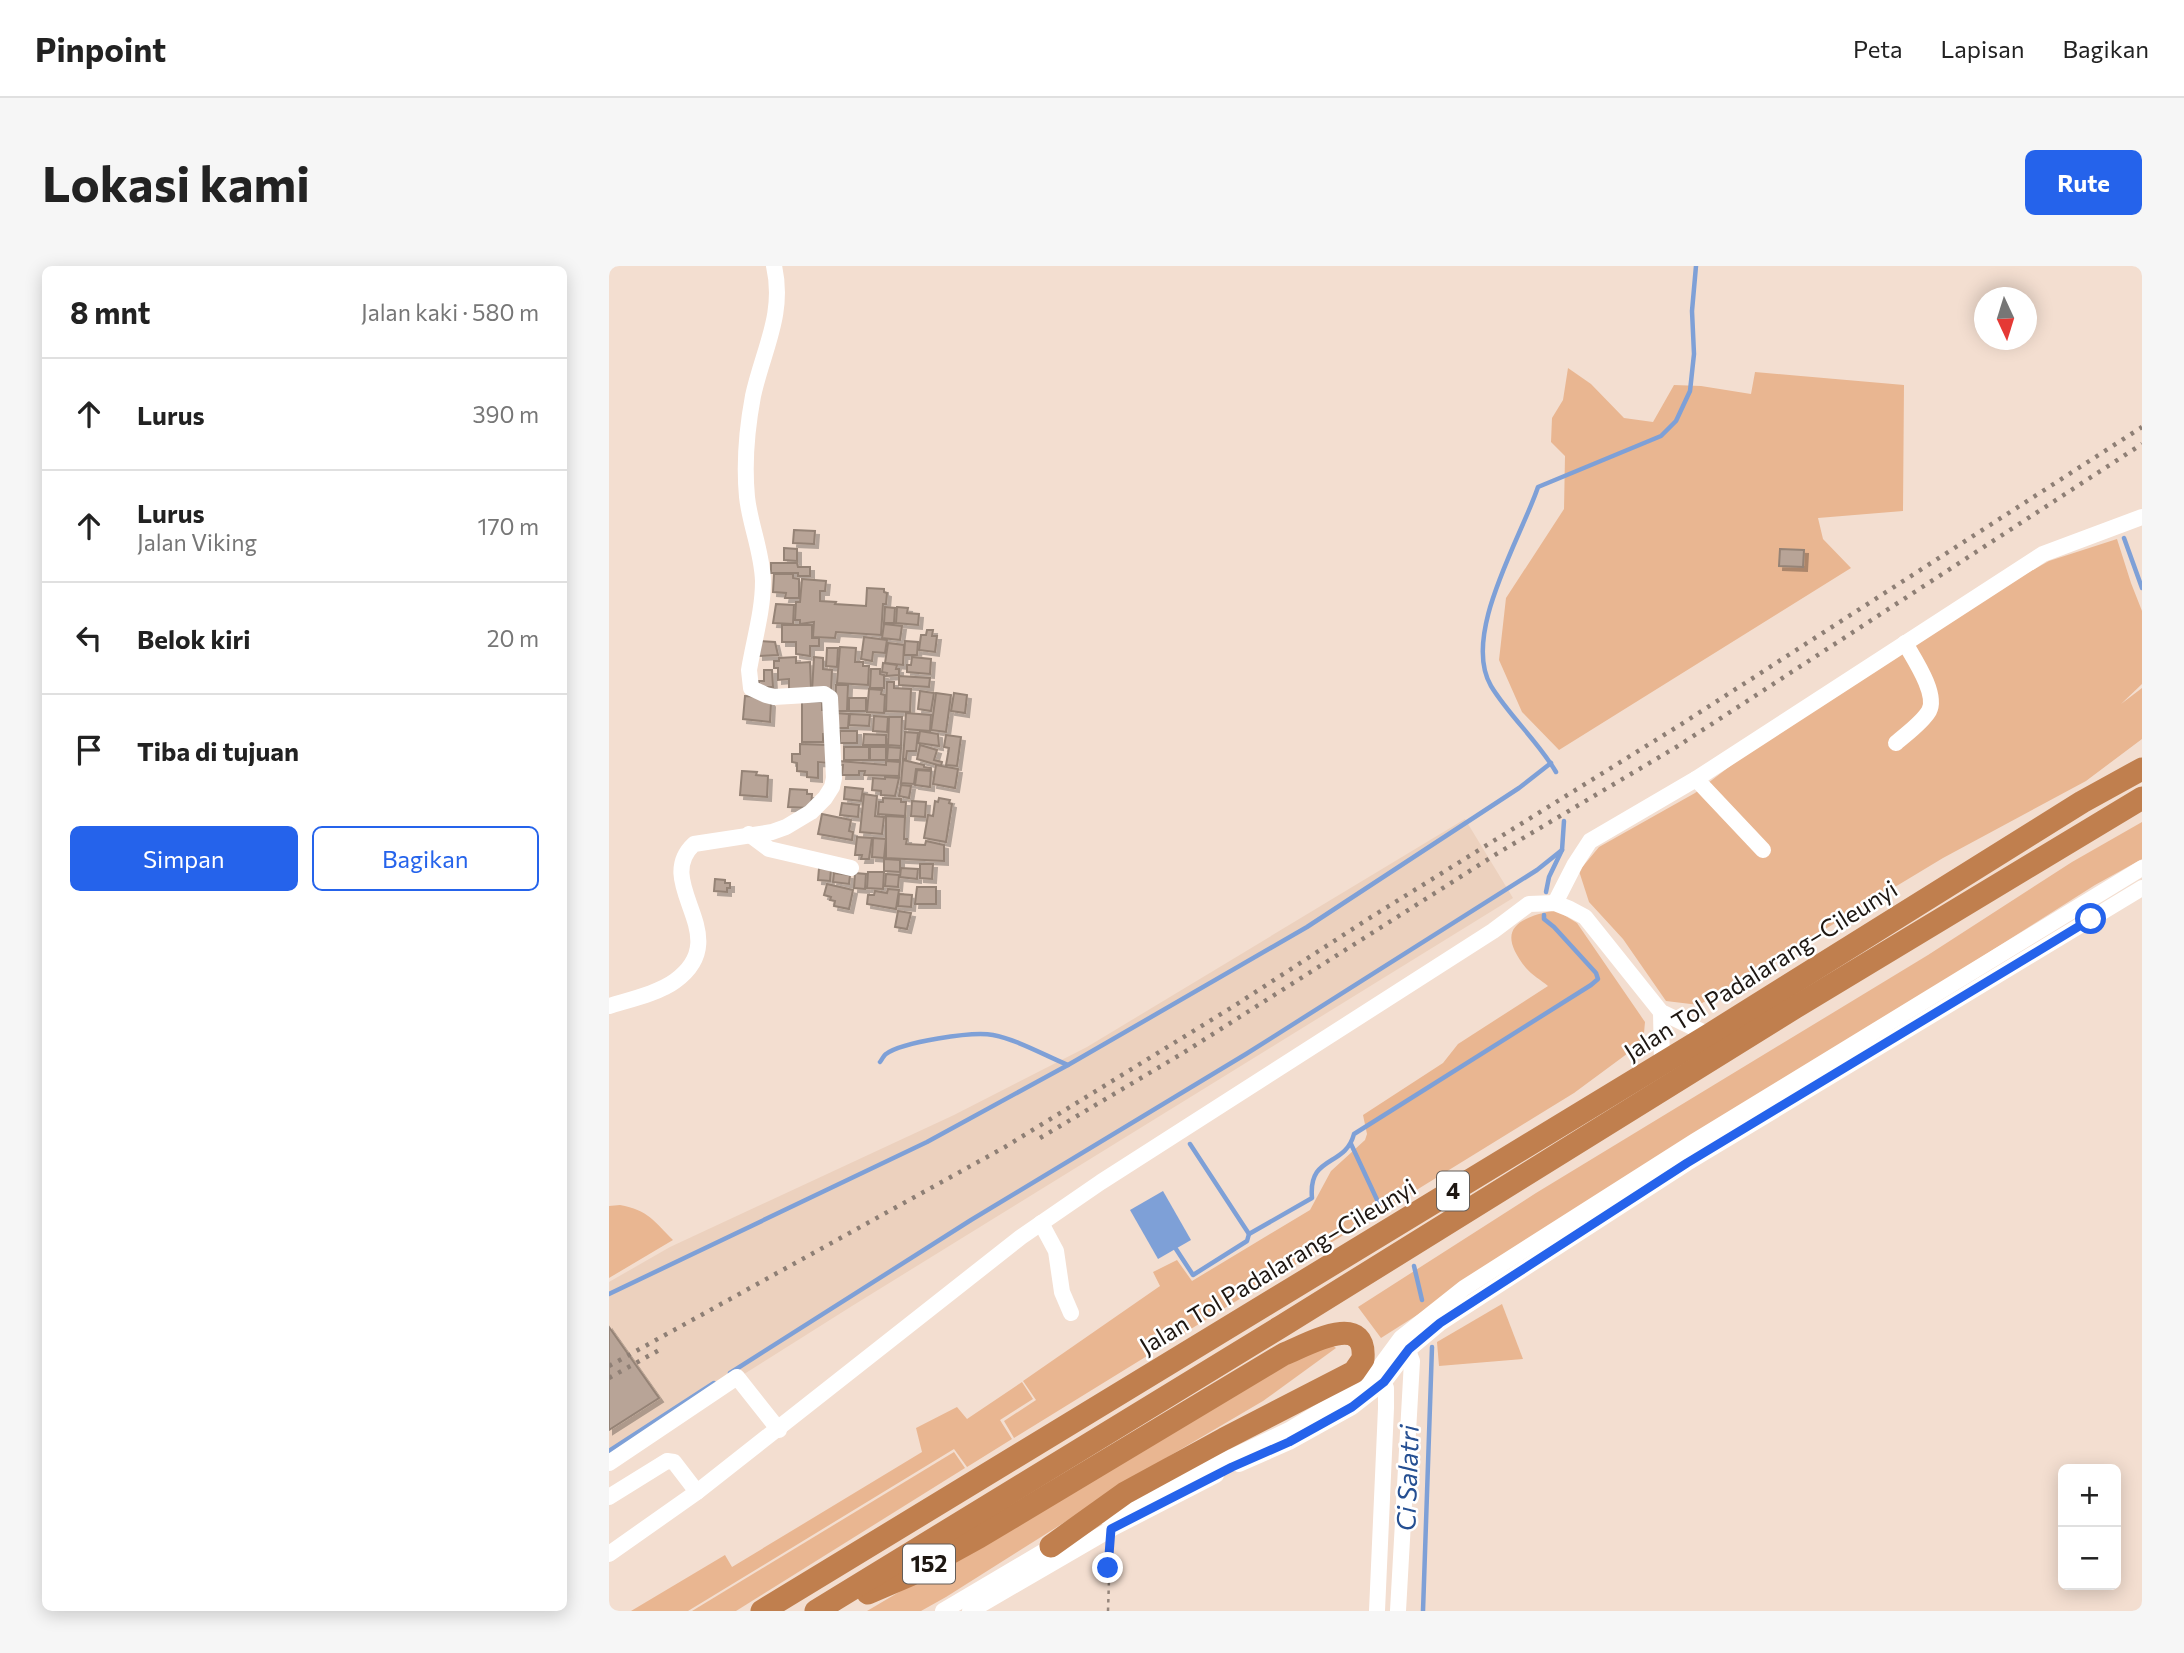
<!DOCTYPE html>
<html lang="id">
<head>
<meta charset="utf-8">
<style>
  :root { --surface:#fff; --page:#f6f6f6; --text:#222; --muted:#767676; --line:#e0e0e0; --accent:#2563eb }
  body { margin:0; font-family:Commissioner,sans-serif; background:var(--page); color:var(--text) }
  .controls { position:absolute; right:21px; bottom:21px; display:grid; overflow:hidden; border-radius:10px; box-shadow:0 4px 18px #0003 }
  .controls button { width:63px; height:63px; display:grid; place-items:center; padding:0; border:0; border-bottom:2px solid var(--line); background:var(--surface); color:var(--text); font:35px sans-serif }
  .compass { position:absolute; left:1365px; top:21px; width:63px; height:63px; border-radius:50%; background:var(--surface); box-shadow:0 4px 18px #0003; rotate:176deg }
  .stop { position:absolute; width:21px; height:21px; margin:-16px; border:5px solid #2563eb; border-radius:50%; background:#fff }
  .stop.end { background:#2563eb; border-color:#fff; box-shadow:0 2px 7px #0008 }
  .list { margin:0; padding:0; list-style:none }
  h2 { display:flex; justify-content:space-between; align-items:center; height:91px; margin:0; padding:0 28px; font-size:30px }
  h2 small { font-size:23px; font-weight:400; color:var(--muted) }
  .list li { display:grid; grid-template-columns:46px 1fr auto; gap:21px; align-items:center; box-sizing:border-box; height:112px; padding:0 28px; border-top:2px solid var(--line) }
  .list b { display:block; font-size:26px; white-space:nowrap }
  .list p { margin:0; font-size:23px; white-space:nowrap; color:var(--muted) }
  .list em { font-size:23px; font-style:normal; color:var(--muted) }
  .actions { display:flex; gap:14px; padding:21px 28px }
  .actions a { flex:1; padding:16px 0; border:2px solid var(--accent); border-radius:10px; text-align:center; font-size:24px; color:var(--accent) }
  .actions .main { background:var(--accent); color:#fff }
  .icon { flex:none; width:38px; height:38px; fill:none; stroke:currentColor; stroke-width:2; stroke-linecap:round; stroke-linejoin:round }
  .map { position:relative; flex:none; width:1533px; height:1345px; overflow:hidden; border-radius:10px }
  header { display:flex; align-items:center; gap:42px; box-sizing:border-box; height:98px; padding:0 35px; background:var(--surface); border-bottom:2px solid var(--line) }
  header strong { font-size:33px }
  nav { display:flex; gap:38px; margin-inline-start:auto; font-size:24px }
  .intro { display:flex; align-items:center; justify-content:space-between; box-sizing:border-box; height:168px; padding:0 42px }
  h1 { margin:0; font-size:49px }
  .button { padding:18px 32px; border-radius:10px; background:var(--accent); color:#fff; font-size:24px; font-weight:700 }
  main { display:flex; gap:42px; padding:0 42px }
  aside { flex:1; background:var(--surface); border-radius:10px; box-shadow:0 4px 18px #0003 }
  .map>svg:first-child { display:block }
  .built { fill:#ecd1be }
  .green { fill:#e9b691 }
  .water { fill:#7ea0d7 }
  .lines { fill:none; stroke-linecap:round; stroke-linejoin:round }
  .stream { stroke:#7ea0d7; stroke-width:4.5 }
  .building { fill:#b8a497; stroke:#958376; stroke-width:2; filter:url(#shadow) }
  .path { stroke:#95867c; stroke-width:2.5; stroke-dasharray:3.5 5; stroke-linecap:butt }
  .minor { stroke:#fff; stroke-width:16 }
  .highway { stroke:#c07f4e; stroke-width:23 }
  .rail { stroke:#8e7f75; stroke-width:4.5; stroke-dasharray:3.5 7; stroke-linecap:butt }
  .route { stroke:#2563eb; stroke-width:9 }
  .labels { text-anchor:middle; stroke-width:5; stroke-linejoin:round; paint-order:stroke }
  .shield { fill:#fff; stroke:#625d59; stroke-width:2 }
  .shield-label { font-size:23px; font-weight:bold; fill:#1e1712 }
  .street-label { font-size:24px; fill:#1e1712; stroke:#fff }
  .water-label { font-size:26px; font-style:italic; fill:#254f92; stroke:#fff }
</style>
</head>
<body>
<header>
<strong>Pinpoint</strong>
<nav><a>Peta</a><a>Lapisan</a><a>Bagikan</a></nav>
</header>
<div class="intro"><h1>Lokasi kami</h1><a class="button">Rute</a></div>
<main>
<aside>
<h2>8 mnt<small>Jalan kaki · 580 m</small></h2>
<ul class="list">
<li><svg class="icon" aria-label="ahead" viewBox="0 0 24 24"><path d="M12 20V5M6 11l6-6 6 6"/></svg><div><b>Lurus</b></div><em>390 m</em></li>
<li><svg class="icon" aria-label="ahead" viewBox="0 0 24 24"><path d="M12 20V5M6 11l6-6 6 6"/></svg><div><b>Lurus</b><p>Jalan Viking</p></div><em>170 m</em></li>
<li><svg class="icon" aria-label="left" viewBox="0 0 24 24"><path d="M17 20v-9H6M10 6l-5 5 5 5"/></svg><div><b>Belok kiri</b></div><em>20 m</em></li>
<li><svg class="icon" aria-label="arrive" viewBox="0 0 24 24"><path d="M6 21V4h12l-3 4 3 4H6"/></svg><div><b>Tiba di tujuan</b></div></li>
</ul>
<div class="actions"><a class="main">Simpan</a><a>Bagikan</a></div>
</aside>
<div class="map">
<svg width="1533" height="1345" viewBox="0 0 1533 1345">
  <defs>
    <filter id="shadow"><feDropShadow dx="4" dy="4" stdDeviation="0" flood-color="#0004"/></filter>
  </defs>
  <rect width="100%" height="100%" fill="#f3ded0"/>
  <polygon class="built" points="856,553 904,632 243,1040 0,1193 0,1016 61,981 345,849 478,781"/>
  <g class="green">
    <polygon points="959,102 982,118 1015,152 1044,156 1065,119 1092,120 1142,128 1146,106 1295,119 1294,245 1209,252 1214,273 1242,302 950,484 913,446 890,394 897,332 955,243 956,190 942,176 943,152 954,134"/>
    <polygon points="1508,273 1522,317 1533,345 1533,418 1512,438 1533,422 1533,473 1477,515 1334,592 1090,739 1057,735 1014,673 980,636 970,605 990,581 1086,527 1146,481 1388,324 1440,295"/>
    <polygon points="1533,556 1533,593 1486,619 772,1072 749,1041 927,927 1319,689 1463,596"/>
    <path d="M947 644 968 657 1036 756 1035 767 1030 779 965 827 405 1172 395 1155 427 1134 414 1115 551 1020 544 1006 568 994 583 1015 701 944 722 905 756 874 758 868 754 849 834 797 849 778 939 720C932 714 923 709 917 702 886 663 908 652 947 644Z"/>
    <path d="M11 939C39 944 45 955 64 974L0 1012V940Z"/>
    <polygon points="893,1038 914,1093 830,1100 828,1076"/>
    <polygon points="722,1078 727,1082 654,1135 562,1189 337,1331 312,1345 258,1345 694,1087"/>
    <polygon points="413,1116 424,1133 391,1154 403,1173 358,1201 345,1183 79,1345 22,1345 116,1289 123,1301 313,1186 307,1162 348,1141 358,1153"/>
    <polygon points="345,1186 356,1202 127,1345 83,1345"/>
  </g>
  <polygon class="water" points="554,925 582,974 549,993 521,944"/>
  <g class="lines">
    <g class="stream">
      <polyline points="1515,272 1533,322"/>
      <path d="M947 506C929 475 901 451 882 420 852 369 912 272 929 221L1052 170 1067 155 1081 125 1085 88 1083 45 1087 0"/>
      <polyline points="937,626 940,611 953,584 955,555"/>
      <path d="M271 796C272 795 275 789 277 788 293 776 364 765 384 769 409 774 435 789 459 799"/>
      <path d="M581 878 640 968 703 932C699 888 736 902 745 868L982 719 989 713 987 707 945 661 935 653V649"/>
      <polyline points="742,878 770,938"/>
      <polyline points="567,983 584,1009 638,975 640,968"/>
      <polyline points="805,1000 813,1034"/>
      <polyline points="0,1028 318,876 459,799 698,661 910,522 942,497"/>
      <polyline points="121,1107 362,954 637,788 928,604 953,584"/>
      <polyline points="0,1185 105,1117"/>
      <polyline points="814,1345 823,1081"/>
    </g>
  </g>
  <g class="building">
    <polygon points="185,264 206,265 205,278 184,277"/>
    <polygon points="175,282 188,283 188,295 175,294"/>
    <polygon points="1171,283 1195,284 1194,301 1170,300"/>
    <polygon points="162,297 188,297 189,301 201,301 201,310 189,310 189,307 162,307"/>
    <polygon points="165,308 184,308 184,312 190,313 190,332 176,332 177,327 164,326"/>
    <polygon points="193,313 217,315 216,325 211,325 211,335 227,336 226,338 257,340 258,322 275,323 275,326 278,327 277,338 274,338 272,369 227,366 226,372 204,371 205,356 191,358 191,354 186,354 187,336 191,336"/>
    <polygon points="167,338 185,339 184,358 164,357"/>
    <polygon points="276,341 286,342 285,357 275,357"/>
    <polygon points="288,341 299,342 298,347 310,348 309,359 287,357"/>
    <polygon points="275,358 293,360 291,374 273,372"/>
    <polygon points="173,359 203,359 203,372 210,372 210,380 201,380 201,390 187,388 187,376 173,376"/>
    <polygon points="318,364 324,364 323,370 328,370 326,386 310,384 312,369 317,369"/>
    <polygon points="255,371 278,374 276,387 264,386 263,395 252,393"/>
    <polygon points="150,375 166,376 169,389 150,390"/>
    <polygon points="296,375 309,376 308,389 295,389"/>
    <polygon points="279,377 295,379 294,399 276,397"/>
    <polygon points="231,381 247,382 246,396 254,396 254,400 260,400 259,419 228,417"/>
    <polygon points="218,382 229,382 228,401 217,400"/>
    <polygon points="187,391 187,397 201,396 202,423 180,424 180,413 169,414 169,402 165,402 165,395 170,395 170,392"/>
    <polygon points="205,391 214,392 214,403 223,404 222,426 203,425"/>
    <polygon points="303,391 322,393 321,408 298,406 298,399 302,399"/>
    <polygon points="274,397 288,399 287,403 290,403 290,409 277,410 278,407 273,406"/>
    <polygon points="262,403 271,403 271,408 275,409 275,422 261,422"/>
    <polygon points="155,404 163,404 164,421 150,421 150,415 155,415"/>
    <polygon points="290,410 321,412 320,421 290,419"/>
    <polygon points="278,416 285,416 285,422 302,423 301,446 277,445"/>
    <polygon points="227,419 239,419 238,445 226,445"/>
    <polygon points="260,423 273,424 272,428 276,429 275,447 258,446"/>
    <polygon points="311,425 325,427 322,445 309,443"/>
    <polygon points="327,427 342,429 337,466 322,464"/>
    <polygon points="345,427 358,429 356,447 342,445"/>
    <polygon points="136,430 157,431 162,437 161,456 134,453"/>
    <rect x="240" y="432" width="17" height="13"/>
    <polygon points="193,436 213,436 213,444 218,444 218,468 214,468 214,476 193,476"/>
    <polygon points="226,447 240,448 239,462 225,462"/>
    <polygon points="297,447 322,449 321,465 296,463"/>
    <polygon points="241,448 261,449 260,460 240,459"/>
    <polygon points="265,450 279,451 278,466 264,465"/>
    <polygon points="280,451 293,451 292,480 279,479"/>
    <rect x="231" y="465" width="17" height="12"/>
    <polygon points="311,465 329,468 330,480 309,477"/>
    <polygon points="296,466 309,467 307,485 298,485 297,493 294,493"/>
    <polygon points="255,468 277,469 277,479 254,479"/>
    <polygon points="337,469 352,471 348,500 337,499 340,482 335,481"/>
    <polygon points="191,478 220,479 219,497 209,496 209,512 198,511 198,506 188,505 188,497 183,496 183,488 191,488"/>
    <polygon points="311,479 328,484 325,494 333,496 332,500 308,493"/>
    <rect x="235" y="481" width="25" height="13"/>
    <rect x="261" y="481" width="16" height="13"/>
    <polygon points="279,481 292,482 291,494 278,494"/>
    <polygon points="294,494 315,499 315,501 322,502 322,504 307,503 305,518 292,517"/>
    <polygon points="230,495 277,499 277,495 291,496 290,510 255,509 256,505 250,505 250,509 233,509 234,499 230,499"/>
    <polygon points="327,499 349,503 346,522 324,518"/>
    <polygon points="308,504 322,505 321,521 306,519"/>
    <polygon points="133,505 148,506 147,509 159,510 158,531 131,529"/>
    <polygon points="276,511 290,512 286,530 272,529 272,525 263,524 264,512 276,513"/>
    <polygon points="292,519 302,520 300,532 290,530"/>
    <polygon points="236,521 254,523 252,535 235,533"/>
    <polygon points="181,523 198,524 198,528 203,528 202,542 179,541"/>
    <polygon points="255,528 268,530 266,550 275,551 273,568 251,566"/>
    <polygon points="274,532 292,533 292,536 297,536 296,550 269,548 270,536 274,536"/>
    <polygon points="330,532 341,534 340,537 343,538 337,576 315,572 319,549 324,550 326,535 329,536"/>
    <polygon points="303,535 317,536 316,551 302,550"/>
    <polygon points="233,537 250,539 249,551 231,549"/>
    <polygon points="213,548 242,554 240,565 244,566 243,574 209,568"/>
    <polygon points="277,550 296,551 295,573 298,573 297,578 316,579 317,575 335,579 335,595 277,592"/>
    <polygon points="248,571 263,572 260,593 252,593 253,589 246,589"/>
    <polygon points="264,572 277,573 275,592 263,591"/>
    <polygon points="275,593 291,594 291,606 275,605"/>
    <polygon points="311,598 324,598 323,613 311,612"/>
    <polygon points="210,602 222,603 221,615 209,614"/>
    <polygon points="292,602 309,603 308,613 291,611"/>
    <polygon points="259,606 275,606 274,623 258,622"/>
    <polygon points="225,607 241,609 240,618 224,616"/>
    <polygon points="246,607 257,608 256,623 245,622"/>
    <polygon points="277,608 290,609 289,621 276,620"/>
    <polygon points="106,613 116,614 116,617 121,617 121,622 118,622 118,626 105,625"/>
    <polygon points="218,618 244,624 240,643 225,640 226,635 221,634 222,631 215,629"/>
    <polygon points="308,621 327,621 327,638 306,638"/>
    <polygon points="279,623 290,624 287,643 258,638 259,629 265,629 266,625 278,627"/>
    <polygon points="290,628 303,629 302,641 289,640"/>
    <polygon points="289,645 302,647 298,663 286,661"/>
    <polygon points="0,1061 50,1132 0,1164"/>
  </g>
  <g class="lines">
    <polyline class="path" points="499,1345 501,1282"/>
    <g class="minor">
      <path d="M1287 477C1297 468 1313 457 1320 445 1329 428 1305 393 1296 377"/>
      <polyline points="1087,513 1154,584"/>
      <polyline points="140,568 160,583 242,602"/>
      <polyline points="946,637 966,598 981,575 1087,513 1434,288 1533,251"/>
      <path d="M0 740C19 734 50 727 66 715 128 670 42 618 85 578L163 566 177 561 202 546 216 532 223 521 225 512 221 432 215 428 165 431 157 429 142 422 140 404C145 374 154 345 154 315 153 285 141 259 138 231 135 199 138 162 144 130 154 84 176 48 165 0"/>
      <polyline points="1052,746 1053,798"/>
      <polyline points="432,957 447,985 453,1026 462,1047"/>
      <polyline points="0,1197 128,1111 170,1164"/>
      <polyline points="630,1198 680,1176 743,1141 775,1116 800,1083 831,1057 874,1029 1078,897 1533,622"/>
      <polyline points="88,1226 412,971 492,916 884,665 920,638 946,637 961,643 976,651 1052,746 1100,769"/>
      <polyline points="0,1231 58,1195 65,1196 88,1226 0,1288"/>
      <polyline points="496,1251 680,1164 730,1134 767,1106 792,1072 855,1022 1086,875 1533,602"/>
      <polyline points="334,1345 449,1277"/>
      <polyline points="361,1345 502,1263 607,1209"/>
      <polyline points="768,1345 777,1142 777,1122 771,1111"/>
      <polyline points="789,1345 803,1095 797,1079"/>
    </g>
    <g class="highway">
      <path d="M259 1327 301 1309 370 1271 675 1088C696 1080 758 1043 754 1093L745 1106 615 1173 516 1227 442 1280"/>
      <polyline points="153,1345 1100,769 1473,536 1533,503"/>
      <polyline points="207,1345 673,1060 1185,742 1533,532"/>
    </g>
    <g class="rail">
      <polyline points="431,872 574,787 889,587 1069,480 1533,178"/>
      <polyline points="0,1100 396,881 625,740 759,653 1071,459 1533,161"/>
      <polyline points="0,1112 52,1083"/>
    </g>
  </g>
  <g class="lines">
    <polyline class="route" points="499,1302 502,1263 623,1201 680,1176 743,1141 775,1116 800,1083 831,1057 1078,897 1482,653"/>
  </g>
  <g class="labels">
    <g class="shield">
      <rect x="828" y="905.5" width="32" height="39" rx="5"/>
      <rect x="294" y="1278.5" width="52" height="39" rx="5"/>
    </g>
    <g class="shield-label">
      <text x="844" y="933">4</text>
      <text x="320" y="1306">152</text>
    </g>
    <g class="street-label">
      <text transform="translate(1152 705) rotate(-32)" y="8">Jalan Tol Padalarang–Cileunyi</text>
      <text transform="translate(669 1001) rotate(-31)" y="8">Jalan Tol Padalarang–Cileunyi</text>
    </g>
    <g class="water-label">
      <text transform="translate(799 1212) rotate(-88)" y="9">Ci Salatri</text>
    </g>
  </g>
</svg>
<div class="controls">
<button>+</button>
<button>−</button>
</div>
<svg class="compass" viewBox="-18 -18 36 36"><path d="M0-13l5 13h-10z" fill="#e53935"/><path d="M0 13l5-13h-10z" fill="#767676"/></svg>
<div class="stop" style="left:1482px;top:653px"></div>
<div class="stop end" style="left:499px;top:1302px"></div>
</div>
</main>
</body>
</html>
